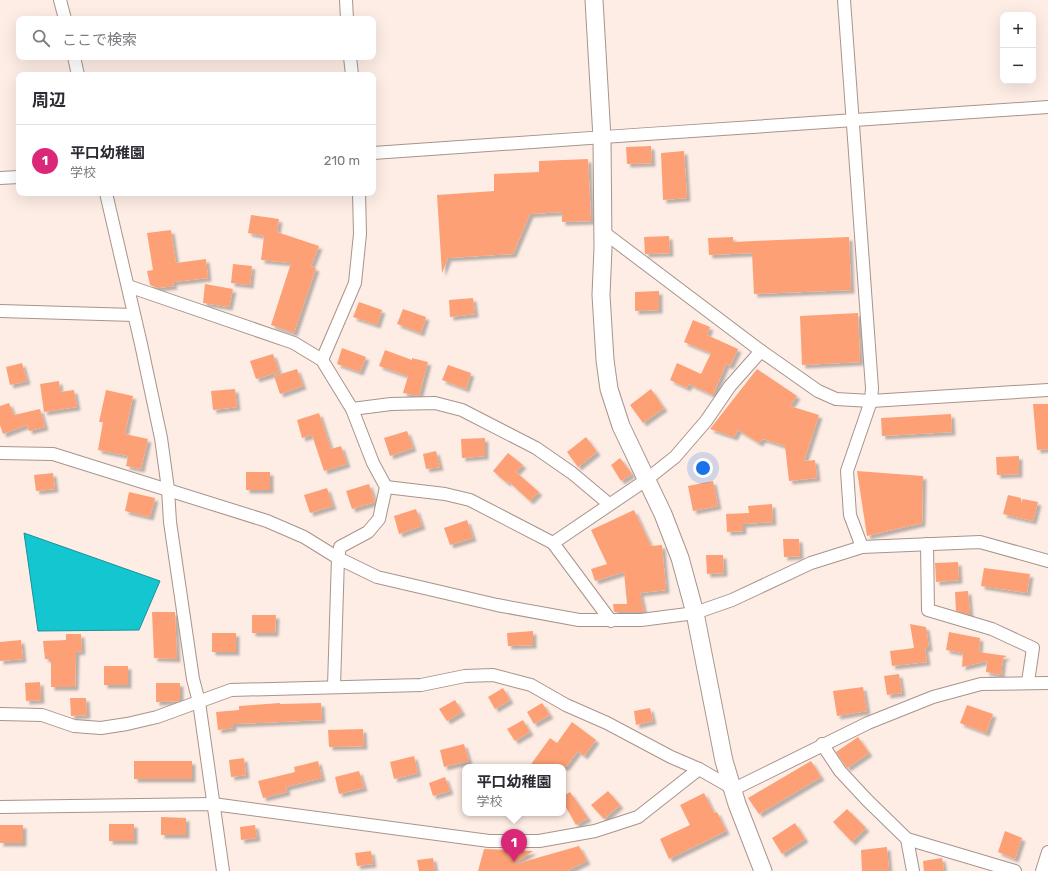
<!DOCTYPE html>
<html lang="ja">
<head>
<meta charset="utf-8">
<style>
  :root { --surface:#fff; --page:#f7f7f7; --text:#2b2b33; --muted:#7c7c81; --line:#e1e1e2; --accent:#db2777 }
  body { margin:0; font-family:Rubik,"Noto Sans JP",sans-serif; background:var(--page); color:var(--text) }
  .controls { position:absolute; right:12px; top:12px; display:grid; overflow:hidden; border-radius:8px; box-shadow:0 4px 16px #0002 }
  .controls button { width:36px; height:36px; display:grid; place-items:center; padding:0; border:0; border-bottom:1px solid var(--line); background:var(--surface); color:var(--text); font:20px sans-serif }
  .you { position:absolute; left:703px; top:468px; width:14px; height:14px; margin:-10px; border:3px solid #fff; border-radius:50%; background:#1a73e8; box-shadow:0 0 0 6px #1a73e833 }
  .badge { display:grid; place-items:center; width:26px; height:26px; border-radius:50%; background:var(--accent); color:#fff; font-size:13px; font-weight:700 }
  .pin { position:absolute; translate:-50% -33px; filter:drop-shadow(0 1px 2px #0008) }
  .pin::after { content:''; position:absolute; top:21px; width:14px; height:12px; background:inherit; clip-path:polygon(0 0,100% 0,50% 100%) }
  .popup { position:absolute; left:462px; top:764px; width:104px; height:52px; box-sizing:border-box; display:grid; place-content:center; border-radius:8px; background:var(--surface); filter:drop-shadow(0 1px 3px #0005); font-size:13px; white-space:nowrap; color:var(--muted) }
  .popup b { font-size:15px; color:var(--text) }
  .popup::after { content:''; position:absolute; left:50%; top:100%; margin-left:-8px; border:8px solid transparent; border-top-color:var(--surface) }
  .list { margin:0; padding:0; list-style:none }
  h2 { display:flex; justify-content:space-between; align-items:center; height:52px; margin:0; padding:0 16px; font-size:17px }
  h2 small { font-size:13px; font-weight:400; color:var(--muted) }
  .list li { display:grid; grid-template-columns:26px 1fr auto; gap:12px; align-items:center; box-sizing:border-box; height:72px; padding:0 16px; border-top:1px solid var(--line) }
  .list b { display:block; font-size:15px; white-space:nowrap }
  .list p { margin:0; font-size:13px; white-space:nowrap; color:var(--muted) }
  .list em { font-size:13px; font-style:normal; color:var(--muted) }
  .icon { flex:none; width:22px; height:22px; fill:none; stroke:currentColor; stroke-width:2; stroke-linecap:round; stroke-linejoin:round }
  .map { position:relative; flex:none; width:1048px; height:871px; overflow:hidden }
  .search { position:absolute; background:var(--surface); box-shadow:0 4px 16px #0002; left:16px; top:16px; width:360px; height:44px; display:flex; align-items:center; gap:10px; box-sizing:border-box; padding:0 14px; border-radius:8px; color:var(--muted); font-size:15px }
  .panel { position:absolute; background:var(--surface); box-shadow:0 4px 16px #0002; left:16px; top:72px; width:360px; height:124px; border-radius:8px }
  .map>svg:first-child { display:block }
  .water { fill:#13c6d0; stroke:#189399 }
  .building { fill:#fea074; filter:url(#shadow) }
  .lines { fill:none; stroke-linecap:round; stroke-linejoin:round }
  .street-casing { stroke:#a8948b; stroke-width:14 }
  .secondary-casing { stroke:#a8948b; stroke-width:19 }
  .street { stroke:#fff; stroke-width:12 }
  .secondary { stroke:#fff; stroke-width:17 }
</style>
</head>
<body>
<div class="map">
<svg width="1048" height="871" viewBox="0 0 1048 871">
  <defs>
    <filter id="shadow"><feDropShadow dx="3.5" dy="3.5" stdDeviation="1" flood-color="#0004"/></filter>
  </defs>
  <rect width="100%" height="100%" fill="#feede5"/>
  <polygon class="water" points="24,533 160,581 139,630 38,631"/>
  <g class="building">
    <polygon points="651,146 652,163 627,164 626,147"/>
    <polygon points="684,151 687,198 663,200 661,153"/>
    <polygon points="588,159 591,221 562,222 562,212 530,214 513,254 448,258 442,273 437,195 494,191 494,174 539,172 539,161"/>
    <polygon points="251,215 279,219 277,232 319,246 311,266 316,268 294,333 271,325 291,263 261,260 264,236 248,233"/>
    <polygon points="171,230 176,263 206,259 208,278 173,282 174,286 158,288 150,285 147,271 153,270 147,233"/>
    <polygon points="669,236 670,253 645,254 644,237"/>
    <polygon points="733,237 733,242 849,237 851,290 754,294 752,253 709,255 708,238"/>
    <polygon points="233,264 252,266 250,285 231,283"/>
    <polygon points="205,284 233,289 229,307 203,303"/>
    <polygon points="659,291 659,310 635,311 635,292"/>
    <polygon points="473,298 475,314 450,317 449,300"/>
    <polygon points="359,302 382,310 377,325 353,317"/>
    <polygon points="403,309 426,317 421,333 397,324"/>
    <polygon points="858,313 860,362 802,365 800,316"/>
    <polygon points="693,320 710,327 707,335 738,349 730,366 726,364 713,395 689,384 687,388 670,380 677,363 701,374 711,353 684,342"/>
    <polygon points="342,348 366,357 360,372 337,364"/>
    <polygon points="385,350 412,360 412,358 428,362 419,396 403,393 408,376 379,366"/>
    <polygon points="273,354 279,372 256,379 250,361"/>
    <polygon points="22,363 27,381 10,385 6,367"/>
    <polygon points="448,365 471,373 466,389 442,380"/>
    <polygon points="297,369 303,386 280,394 274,376"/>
    <polygon points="757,369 797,396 790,406 819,415 804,461 815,460 817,478 789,481 785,446 763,439 759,443 738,430 734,437 710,429"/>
    <polygon points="59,381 60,392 74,390 77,407 44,412 40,384"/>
    <polygon points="235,389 237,407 213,410 211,391"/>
    <polygon points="651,389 664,408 643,423 630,405"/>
    <polygon points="106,390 133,396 125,434 148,439 141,469 126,466 128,456 98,450 103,422 99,422"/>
    <polygon points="9,403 14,415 40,409 45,427 29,431 27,425 3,434 0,425 0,406"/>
    <polygon points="1033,404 1048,404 1048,449 1037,450"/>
    <polygon points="319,413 331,449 341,446 347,464 324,471 312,435 302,438 297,420"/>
    <polygon points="951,414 952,432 882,436 881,418"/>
    <polygon points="407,431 413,448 390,456 384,438"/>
    <polygon points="586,437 597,452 578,467 567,452"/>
    <polygon points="485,438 485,456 462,458 461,439"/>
    <polygon points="436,451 440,467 426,469 423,454"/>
    <polygon points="508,453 523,465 516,472 539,492 530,501 508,481 507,483 493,471"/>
    <polygon points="1019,456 1019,474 997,475 996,457"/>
    <polygon points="620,458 632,474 621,481 611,465"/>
    <polygon points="857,471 923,476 922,523 867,536"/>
    <rect x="246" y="472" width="24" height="18"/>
    <polygon points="53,473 55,489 36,491 34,475"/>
    <polygon points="713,481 718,506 693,511 688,486"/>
    <polygon points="369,484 375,502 352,509 346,491"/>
    <polygon points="327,488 333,506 310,513 304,495"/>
    <polygon points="129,492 155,498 150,517 125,511"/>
    <polygon points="1008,495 1021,498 1021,503 1023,499 1038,502 1033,521 1003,514"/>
    <polygon points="772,504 773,522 743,524 743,531 727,532 726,514 749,513 748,506"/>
    <polygon points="416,509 422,526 399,534 394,516"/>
    <polygon points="634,510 651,546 662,545 666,590 640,593 644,612 614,612 613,604 627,604 624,572 595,581 591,569 607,564 591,530"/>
    <polygon points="467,520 473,538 450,545 444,528"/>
    <polygon points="783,539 799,539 800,556 784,557"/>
    <polygon points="706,555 723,555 724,573 707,574"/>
    <polygon points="958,562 959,580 936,582 935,563"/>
    <polygon points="984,568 1030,574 1027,593 981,586"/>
    <polygon points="968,591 970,615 956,611 955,592"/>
    <polygon points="152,612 175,612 177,659 154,658"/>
    <polygon points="252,615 276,615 275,633 252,633"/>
    <polygon points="910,624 926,627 929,648 925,648 927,662 892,666 890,651 914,648"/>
    <polygon points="533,631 533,645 508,646 507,633"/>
    <polygon points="949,632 980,638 979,652 1007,656 1003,658 1001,675 986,672 987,661 962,667 963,653 946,650"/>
    <rect x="212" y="633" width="24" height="19"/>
    <polygon points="66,634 81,634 82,651 76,652 75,687 51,687 51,659 45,659 43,641 66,640"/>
    <polygon points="21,640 23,659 0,661 0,642"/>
    <rect x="104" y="666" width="24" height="19"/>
    <polygon points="899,674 902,693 887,695 884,676"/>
    <polygon points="40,682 41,700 26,701 25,683"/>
    <polygon points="156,683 180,683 180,701 156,702"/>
    <polygon points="863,687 867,711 837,716 833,691"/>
    <polygon points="503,688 510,700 495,709 488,697"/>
    <polygon points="70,698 86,698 87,715 71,716"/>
    <polygon points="455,700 462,712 447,721 439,709"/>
    <polygon points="280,703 280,704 321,703 322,720 233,724 233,728 218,730 216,712 239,710 239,706"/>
    <polygon points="542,703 550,715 534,724 527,712"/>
    <polygon points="967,705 993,714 986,733 960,723"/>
    <polygon points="650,708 653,721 636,725 634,711"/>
    <polygon points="523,720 530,732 515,741 507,729"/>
    <polygon points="572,722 596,740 584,756 578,751 566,767 529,767 550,738 557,743"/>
    <polygon points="363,729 364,746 329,747 328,730"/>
    <polygon points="858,737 869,753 847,768 836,752"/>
    <polygon points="464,744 469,761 444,767 440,750"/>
    <polygon points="414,756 418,773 394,779 390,762"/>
    <polygon points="244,758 246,775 231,777 229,760"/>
    <rect x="134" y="761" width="58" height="18"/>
    <polygon points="318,761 322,778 286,787 287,792 263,798 258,781 295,772 294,767"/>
    <polygon points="811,761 821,777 759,814 748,798"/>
    <polygon points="359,771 364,788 339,794 335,777"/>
    <polygon points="445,777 450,791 433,796 429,783"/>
    <polygon points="608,791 620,805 604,819 591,805"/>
    <polygon points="570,792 588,818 576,825 563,802 563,796"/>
    <polygon points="704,793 714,813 717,812 726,831 669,859 660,839 690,825 680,805"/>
    <polygon points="847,809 866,828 852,842 833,822"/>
    <polygon points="161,817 186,818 186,835 161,835"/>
    <polygon points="795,823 805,839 782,854 772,838"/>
    <rect x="109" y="824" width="25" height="17"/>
    <rect x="0" y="825" width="23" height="18"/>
    <polygon points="255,825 257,838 241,840 240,827"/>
    <polygon points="1005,831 1022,838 1015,859 998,852"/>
    <polygon points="579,846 587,861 567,871 478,871 484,849 533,851 512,865"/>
    <polygon points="887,847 889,871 862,871 861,850"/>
    <polygon points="371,851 373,864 357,866 355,853"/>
    <polygon points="433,858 435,871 419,871 417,860"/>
    <polygon points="942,858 944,871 924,871 923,861"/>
  </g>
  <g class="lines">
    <defs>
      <g id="street">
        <polyline points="60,0 65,19"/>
        <polyline points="346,0 347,19"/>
        <polyline points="844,0 872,388 871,401 847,471 850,515 862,547"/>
        <polyline points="74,57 78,75"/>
        <polyline points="350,57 352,75"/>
        <path d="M373 153C598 138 823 121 1048 107"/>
        <polyline points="0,178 19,177"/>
        <polyline points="106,193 141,344 161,438 168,489 170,522 193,679 199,702 223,871"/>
        <polyline points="602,231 761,351 818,391 836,399 871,401 1048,390"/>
        <polyline points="128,286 294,343 322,360 352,409 373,463 386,487 379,519 368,532 340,547 338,558 334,686"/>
        <polyline points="0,311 134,315"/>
        <polyline points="322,360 355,283 360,234 359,193"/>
        <polyline points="352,409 391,404 435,403 462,410 536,448 572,473 609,504"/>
        <polyline points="0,453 53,454 267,521 304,537 338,558 377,577 497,605 579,620 641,620 695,613 732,600 811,563 862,547 980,542 1048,561"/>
        <polyline points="386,487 445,494 470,500 553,543 611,621"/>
        <polyline points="553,543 646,480 675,457 706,421 730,386 761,351"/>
        <polyline points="927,544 928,610 992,629 1033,648 1028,682"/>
        <polyline points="0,714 42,715 74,726 101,728 127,724 157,717 231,690 421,685 465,676 493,675 531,685 566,705 607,723 671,757 699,769 734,789 868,723 933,697 981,684 1048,683"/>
        <polyline points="822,744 840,771 867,800 907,839 1015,871"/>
        <polyline points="0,807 213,804 489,841 539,841 595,831 638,817 699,769"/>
        <polyline points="907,839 913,871"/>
        <polyline points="1042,871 1048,852"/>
      </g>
      <polyline id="secondary" points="594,0 602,138 603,248 601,295 605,360 609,389 621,426 663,514 680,558 695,613 724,761 737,804 763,871"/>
    </defs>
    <use href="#street" class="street-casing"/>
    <use href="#secondary" class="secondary-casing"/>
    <use href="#street" class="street"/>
    <use href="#secondary" class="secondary"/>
  </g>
</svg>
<div class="controls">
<button>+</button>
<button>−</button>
</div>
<div class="you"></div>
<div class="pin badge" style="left:514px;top:862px">1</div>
<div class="popup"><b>平口幼稚園</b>学校</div>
<div class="search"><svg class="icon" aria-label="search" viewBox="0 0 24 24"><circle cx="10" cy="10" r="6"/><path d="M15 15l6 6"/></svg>ここで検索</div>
<section class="panel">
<h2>周辺<small></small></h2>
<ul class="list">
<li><span class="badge">1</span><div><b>平口幼稚園</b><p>学校</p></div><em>210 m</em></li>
</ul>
</section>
</div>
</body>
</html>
